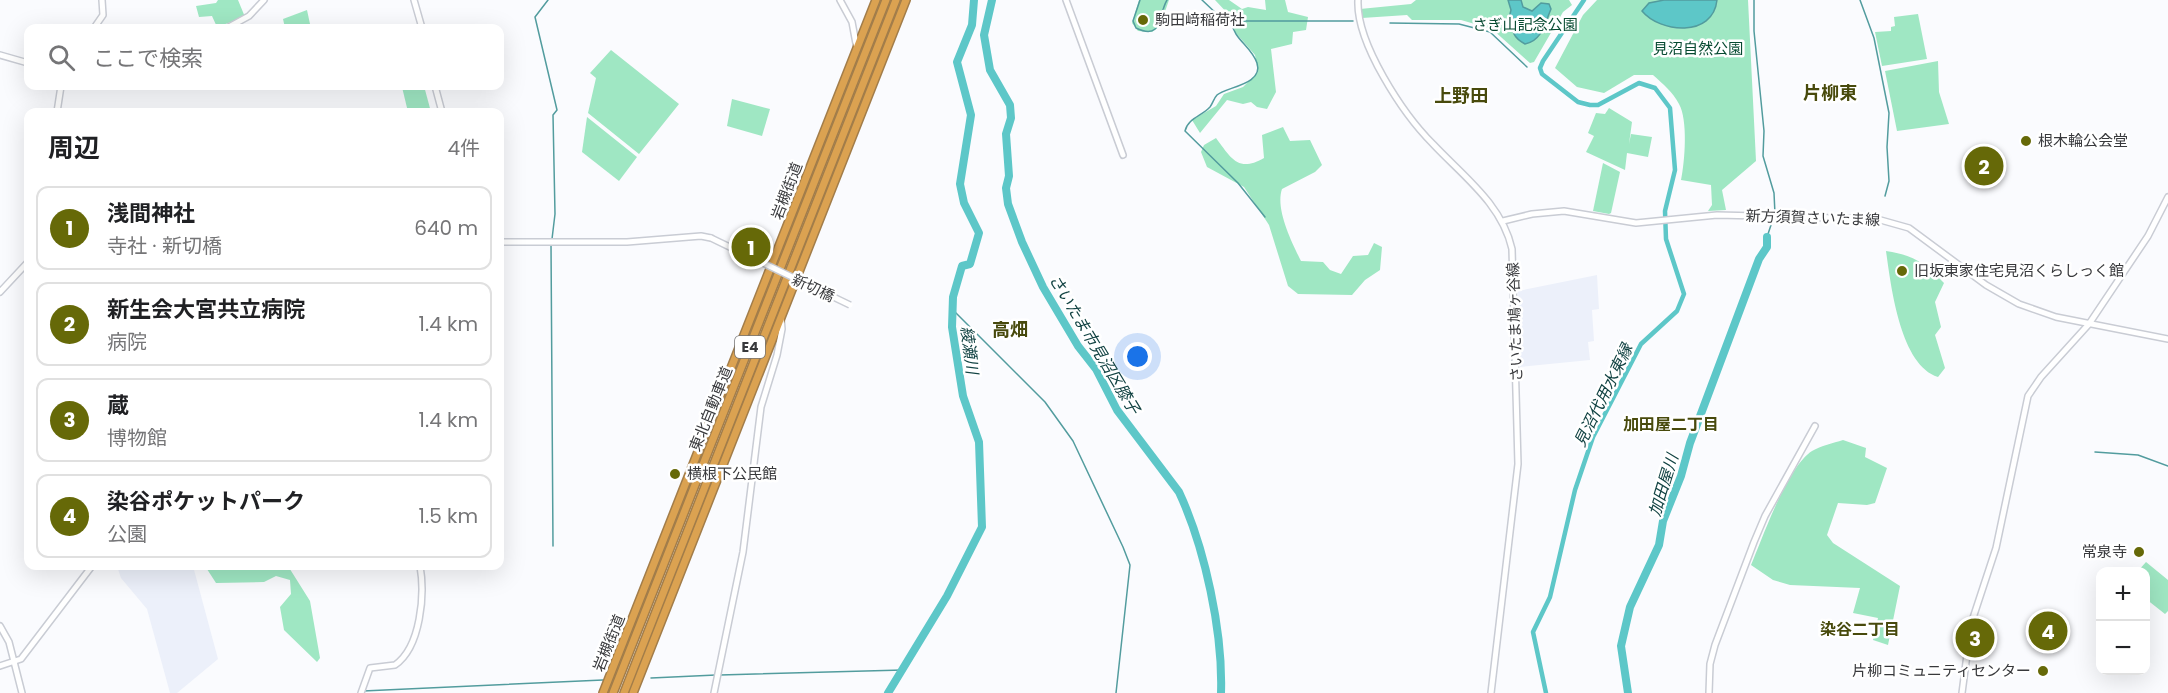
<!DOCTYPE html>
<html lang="ja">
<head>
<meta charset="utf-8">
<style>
  :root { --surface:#fff; --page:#f2f2f2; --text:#202124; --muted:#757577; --line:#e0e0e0; --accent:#666908 }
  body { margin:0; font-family:Poppins,"Noto Sans JP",sans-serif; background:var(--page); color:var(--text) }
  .controls { position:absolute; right:18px; bottom:18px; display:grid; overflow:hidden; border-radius:12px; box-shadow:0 6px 24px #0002 }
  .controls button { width:54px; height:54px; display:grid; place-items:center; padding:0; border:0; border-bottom:2px solid var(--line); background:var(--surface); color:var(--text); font:30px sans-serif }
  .you { position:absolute; left:1138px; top:357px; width:21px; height:21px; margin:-15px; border:4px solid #fff; border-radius:50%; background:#1a73e8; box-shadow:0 0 0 9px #1a73e833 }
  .badge { display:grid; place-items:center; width:39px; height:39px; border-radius:50%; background:var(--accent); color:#fff; font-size:20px; font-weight:700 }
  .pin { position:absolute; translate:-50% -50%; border:3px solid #fff; box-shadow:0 2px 6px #0006 }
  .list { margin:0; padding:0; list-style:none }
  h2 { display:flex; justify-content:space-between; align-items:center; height:78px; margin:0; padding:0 24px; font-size:26px }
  h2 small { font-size:20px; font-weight:400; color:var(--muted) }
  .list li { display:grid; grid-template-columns:39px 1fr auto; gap:18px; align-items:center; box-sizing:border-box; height:84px; margin:0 12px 12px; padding:0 12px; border:2px solid var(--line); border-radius:12px }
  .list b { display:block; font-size:22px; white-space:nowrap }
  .list p { margin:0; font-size:20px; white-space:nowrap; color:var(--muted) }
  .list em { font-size:20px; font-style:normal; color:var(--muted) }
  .icon { flex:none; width:33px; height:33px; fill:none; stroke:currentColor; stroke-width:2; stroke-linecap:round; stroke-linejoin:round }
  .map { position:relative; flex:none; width:2168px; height:693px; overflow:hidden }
  .search { position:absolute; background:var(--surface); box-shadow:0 6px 24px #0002; left:24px; top:24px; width:480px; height:66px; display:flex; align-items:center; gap:15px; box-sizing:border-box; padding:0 21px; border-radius:12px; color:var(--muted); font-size:22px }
  .panel { position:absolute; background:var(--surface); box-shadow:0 6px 24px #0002; left:24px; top:108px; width:480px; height:462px; border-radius:12px }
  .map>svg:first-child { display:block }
  .built { fill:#ecf0fa }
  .green { fill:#9fe7c3 }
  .water { fill:#5dc7c8; stroke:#529c9e; stroke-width:1.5 }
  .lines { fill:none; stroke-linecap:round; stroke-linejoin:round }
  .stream { stroke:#529c9e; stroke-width:1.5 }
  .canal { stroke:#5dc7c8; stroke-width:4.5 }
  .river { stroke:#5dc7c8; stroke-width:8 }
  .secondary-casing { stroke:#c9ccd4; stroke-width:8 }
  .highway-casing { stroke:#a27d4a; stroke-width:10 }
  .secondary { stroke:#fff; stroke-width:5 }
  .highway { stroke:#dba251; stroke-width:7 }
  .secondary-bridge-casing { stroke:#c9ccd4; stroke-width:8; stroke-linecap:butt }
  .secondary-bridge { stroke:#fff; stroke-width:5 }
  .poi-dot { fill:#666908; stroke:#fff; stroke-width:2 }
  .labels { text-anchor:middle; stroke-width:5; stroke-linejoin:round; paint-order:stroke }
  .shield { fill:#fff; stroke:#747476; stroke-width:1.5 }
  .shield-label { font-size:14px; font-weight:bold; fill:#38393c }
  .poi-label { font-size:15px; fill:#38393c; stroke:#fff; text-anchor:start }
  .park-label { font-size:15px; fill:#064a31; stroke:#fff }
  .street-label { font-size:15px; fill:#38393c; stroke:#fff }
  .water-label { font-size:16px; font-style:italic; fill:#124343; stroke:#fff }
  .neighbourhood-label { font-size:16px; font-weight:bold; fill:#484a0c; stroke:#fff }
  .quarter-label { font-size:18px; font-weight:bold; fill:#484a0c; stroke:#fff }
</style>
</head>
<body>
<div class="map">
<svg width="2168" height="693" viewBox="0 0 2168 693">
  <rect width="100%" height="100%" fill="#fafbfe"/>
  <g class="built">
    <polygon points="1597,275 1599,309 1592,310 1594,341 1588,342 1590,360 1520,367 1518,291"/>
    <polygon points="117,566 193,566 218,659 177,693 170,693 147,609 121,578"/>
  </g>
  <g class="green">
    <polygon points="218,0 238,0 245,17 217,27 212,16 199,17 196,6 216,3"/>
    <polygon points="1139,0 1169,0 1160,26 1152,32 1138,31 1132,23"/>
    <polygon points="1215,0 1229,0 1242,9 1248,7 1266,10 1265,0 1285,0 1288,12 1308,17 1306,30 1293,32 1292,44 1271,49 1276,92 1267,109 1257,107 1251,102 1243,104 1227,100 1200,133 1192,120 1216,106 1224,94 1243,87 1258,72 1255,55 1235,32 1231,17"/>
    <polygon points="1416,0 1569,0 1572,5 1563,12 1534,62 1530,63 1492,29 1461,20 1412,20 1407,15 1362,18 1360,9 1411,4"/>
    <path d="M1597 0H1748L1756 161 1722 190 1726 210 1708 211 1712 205 1711 185 1681 180C1685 161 1688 120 1679 104 1673 92 1663 84 1653 75H1634L1604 93 1577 87 1555 68 1583 15Z"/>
    <polygon points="307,10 310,24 306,28 285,28 283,19"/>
    <polygon points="1918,14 1927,59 1882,66 1875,32 1891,31 1891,27 1895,26 1894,17"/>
    <polygon points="611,50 679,104 639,154 588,113 596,78 590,73"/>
    <polygon points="1938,61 1939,92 1949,124 1897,131 1885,71"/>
    <polygon points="424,86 431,112 408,112 402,87"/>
    <polygon points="732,99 770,109 762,136 727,126"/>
    <polygon points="1609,108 1632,122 1629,144 1631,134 1652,137 1648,157 1627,153 1625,170 1586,152 1594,136 1588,133 1596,113 1605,114"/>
    <polygon points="587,117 637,157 619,181 582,152"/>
    <path d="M1283 127 1290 141 1310 140 1322 165 1315 172 1282 189C1275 209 1292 243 1301 261L1323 262 1330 270 1341 274 1353 256 1368 255 1374 243 1382 247 1380 270 1365 280 1352 295 1298 294 1288 286 1269 225 1244 187 1207 167 1201 152 1204 145 1216 138C1231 158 1238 173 1264 158L1262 135Z"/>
    <polygon points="1603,163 1620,172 1611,213 1609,214 1593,211"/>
    <path d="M1886 251C1914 255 1924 263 1944 283L1935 302 1941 327 1935 335 1945 368 1938 377C1900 365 1891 286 1886 251Z"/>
    <path d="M1843 440 1866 448 1865 457 1887 468 1875 503 1867 505 1838 503 1827 535 1833 543 1900 586 1888 645 1873 640 1878 618 1853 613 1860 588 1790 585 1773 580 1751 565C1763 537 1787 467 1812 451 1821 446 1833 443 1843 440Z"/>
    <polygon points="2146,562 2168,580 2168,611 2165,614 2146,599 2146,572 2138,571"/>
    <polygon points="205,566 288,566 310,601 320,658 317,662 284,630 280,607 291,594 290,580 276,576 264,582 216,583"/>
  </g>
  <g class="water">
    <path d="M1508 0H1521L1523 7 1532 11 1541 3 1549 4 1551 9C1545 23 1542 41 1525 44 1514 38 1511 32 1514 21L1509 18 1511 10Z"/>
    <path d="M1664 0H1717C1713 38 1660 33 1642 11L1649 3Z"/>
  </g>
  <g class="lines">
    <g class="stream">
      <polyline points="548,0 535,17 557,110 553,115 555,214 552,239"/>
      <path d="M1140 0 1133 21 1136 28C1163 41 1158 15 1167 0"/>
      <polyline points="1202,0 1219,16 1229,21 1353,21"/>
      <polyline points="1754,0 1754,31 1764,131 1763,156 1774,193 1775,214"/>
      <polyline points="1860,0 1874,38 1889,113 1887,147 1889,181 1885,196"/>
      <path d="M1231 21C1234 40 1251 46 1257 63 1264 85 1225 87 1217 95 1214 98 1213 103 1210 107 1202 116 1188 118 1185 131L1238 183 1265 217"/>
      <polyline points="1390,23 1459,24 1490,32 1527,67"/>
      <polyline points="1773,221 1807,221"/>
      <polyline points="1832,222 1854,222"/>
      <polyline points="1767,237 1773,219"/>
      <polyline points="551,244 553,546"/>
      <polyline points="952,309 1045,402 1073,441 1123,547 1130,565 1116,693"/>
      <polyline points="2095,452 2138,455 2168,466"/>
      <polyline points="720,675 903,670"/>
      <polyline points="651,678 716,675"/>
      <polyline points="363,691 603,680"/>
    </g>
    <polyline class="canal" points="1546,693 1533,632 1550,597 1575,490 1593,437 1641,344 1677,311 1684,294 1666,239 1665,211 1675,170 1670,108 1655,88 1639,83 1598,105 1590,105 1578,102 1542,74 1540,68 1543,61 1584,0"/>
    <g class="river">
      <path d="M992 0 984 35 990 70 1010 105 1011 118 1006 134 1009 176 1006 188 1008 204 1022 242 1043 287 1078 346 1096 369 1117 410 1179 492C1205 548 1223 632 1221 693"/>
      <polyline points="888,693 947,596 982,527 979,442 963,396 952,327 953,297 962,266 970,264 979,233 964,203 960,184 971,115 957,62 972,25 974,0"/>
      <polyline points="1628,693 1621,646 1630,607 1659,545 1663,521 1681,476 1690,443 1759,259 1767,247 1767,237"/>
    </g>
    <defs>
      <g id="secondary">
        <polyline points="414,0 422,28"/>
        <polyline points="840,0 852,22 857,49"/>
        <polyline points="1066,0 1123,155"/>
        <path d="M1358 0C1356 43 1403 114 1433 144 1463 176 1502 204 1512 249L1518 464 1491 693"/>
        <polyline points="94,28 103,15 102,0"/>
        <polyline points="227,28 249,16 264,0"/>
        <polyline points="0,55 28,63"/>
        <polyline points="435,86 442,112"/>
        <polyline points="57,112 61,86"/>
        <polyline points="1503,221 1532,214 1564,211 1636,223 1717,215 1877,219 1909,228 1986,285 2019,304 2056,317 2168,339"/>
        <polyline points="500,242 627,242 701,236 711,238"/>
        <polyline points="0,292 28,262"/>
        <polyline points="0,626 9,642 22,693"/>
        <polyline points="0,666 21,659 92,566"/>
        <path d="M361 693 370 668 395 665C421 647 425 594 420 566"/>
        <polyline points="714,693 743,552 761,407 777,355 782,329 781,318"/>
        <polyline points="1709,693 1710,664 1715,645 1754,542 1765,516 1815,426"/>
        <polyline points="1962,693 1971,624 1996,548 2028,396 2041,377 2089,324 2148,236 2168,197"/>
      </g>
      <g id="highway">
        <polyline points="603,693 876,0"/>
        <polyline points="613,693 886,0"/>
        <polyline points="624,693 896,0"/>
        <polyline points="633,693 906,0"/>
      </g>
    </defs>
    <use href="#secondary" class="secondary-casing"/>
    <use href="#highway" class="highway-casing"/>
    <use href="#secondary" class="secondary"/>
    <use href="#highway" class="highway"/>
    <defs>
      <polyline id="secondary-bridge" points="711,238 850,305"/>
    </defs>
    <use href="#secondary-bridge" class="secondary-bridge-casing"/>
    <use href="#secondary-bridge" class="secondary-bridge"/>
  </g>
  <g class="poi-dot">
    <circle cx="1143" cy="20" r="6"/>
    <circle cx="2026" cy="141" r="6"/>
    <circle cx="1902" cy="271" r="6"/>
    <circle cx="675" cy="474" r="6"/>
    <circle cx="2139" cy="552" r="6"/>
    <circle cx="2043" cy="671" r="6"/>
  </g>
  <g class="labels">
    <rect class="shield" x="735" y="336" width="30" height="22" rx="4.5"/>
    <g class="shield-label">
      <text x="750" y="352">E4</text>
    </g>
    <g class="poi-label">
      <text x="1155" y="25">駒田﨑稲荷社</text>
      <text x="2038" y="146">根木輪公会堂</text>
      <text x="1914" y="276">旧坂東家住宅見沼くらしっく館</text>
      <text x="687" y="479">横根下公民館</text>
      <text x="2127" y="557" text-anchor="end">常泉寺</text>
      <text x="2031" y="676" text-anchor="end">片柳コミュニティセンター</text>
    </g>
    <g class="park-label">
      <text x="1525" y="30">さぎ山記念公園</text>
      <text x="1698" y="54">見沼自然公園</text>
    </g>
    <g class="street-label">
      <text transform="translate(787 191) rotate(-69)" y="5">岩槻街道</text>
      <text transform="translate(1813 218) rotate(2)" y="5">新方須賀さいたま線</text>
      <text transform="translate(813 288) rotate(25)" y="5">新切橋</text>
      <text transform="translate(1515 322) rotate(-92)" y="5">さいたま鳩ヶ谷線</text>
      <text transform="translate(711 409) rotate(-68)" y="5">東北自動車道</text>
      <text transform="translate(609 643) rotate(-68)" y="5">岩槻街道</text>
    </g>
    <g class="water-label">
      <text transform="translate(1095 344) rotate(59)" y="6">さいたま市見沼区膝子</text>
      <text transform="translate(970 350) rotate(83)" y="6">綾瀬川</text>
      <text transform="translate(1603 395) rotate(-64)" y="6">見沼代用水東縁</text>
      <text transform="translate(1663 485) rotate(-73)" y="6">加田屋川</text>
    </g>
    <g class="neighbourhood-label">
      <text x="1671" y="430">加田屋二丁目</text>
      <text x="1860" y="635">染谷二丁目</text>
    </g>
    <g class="quarter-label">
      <text x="1830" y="99">片柳東</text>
      <text x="1461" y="102">上野田</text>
      <text x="1010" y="336">高畑</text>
    </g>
  </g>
</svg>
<div class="controls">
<button>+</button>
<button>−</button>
</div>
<div class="you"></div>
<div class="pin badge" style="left:751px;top:247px">1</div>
<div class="pin badge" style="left:1984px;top:166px">2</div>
<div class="pin badge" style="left:1975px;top:638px">3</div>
<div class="pin badge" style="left:2048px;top:631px">4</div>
<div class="search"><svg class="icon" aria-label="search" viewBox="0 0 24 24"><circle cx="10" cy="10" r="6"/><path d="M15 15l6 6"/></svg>ここで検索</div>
<section class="panel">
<h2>周辺<small>4件</small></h2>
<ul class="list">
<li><span class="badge">1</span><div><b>浅間神社</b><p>寺社 · 新切橋</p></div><em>640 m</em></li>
<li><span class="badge">2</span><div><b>新生会大宮共立病院</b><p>病院</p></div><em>1.4 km</em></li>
<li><span class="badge">3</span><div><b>蔵</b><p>博物館</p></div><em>1.4 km</em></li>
<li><span class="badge">4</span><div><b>染谷ポケットパーク</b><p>公園</p></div><em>1.5 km</em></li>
</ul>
</section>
</div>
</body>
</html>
